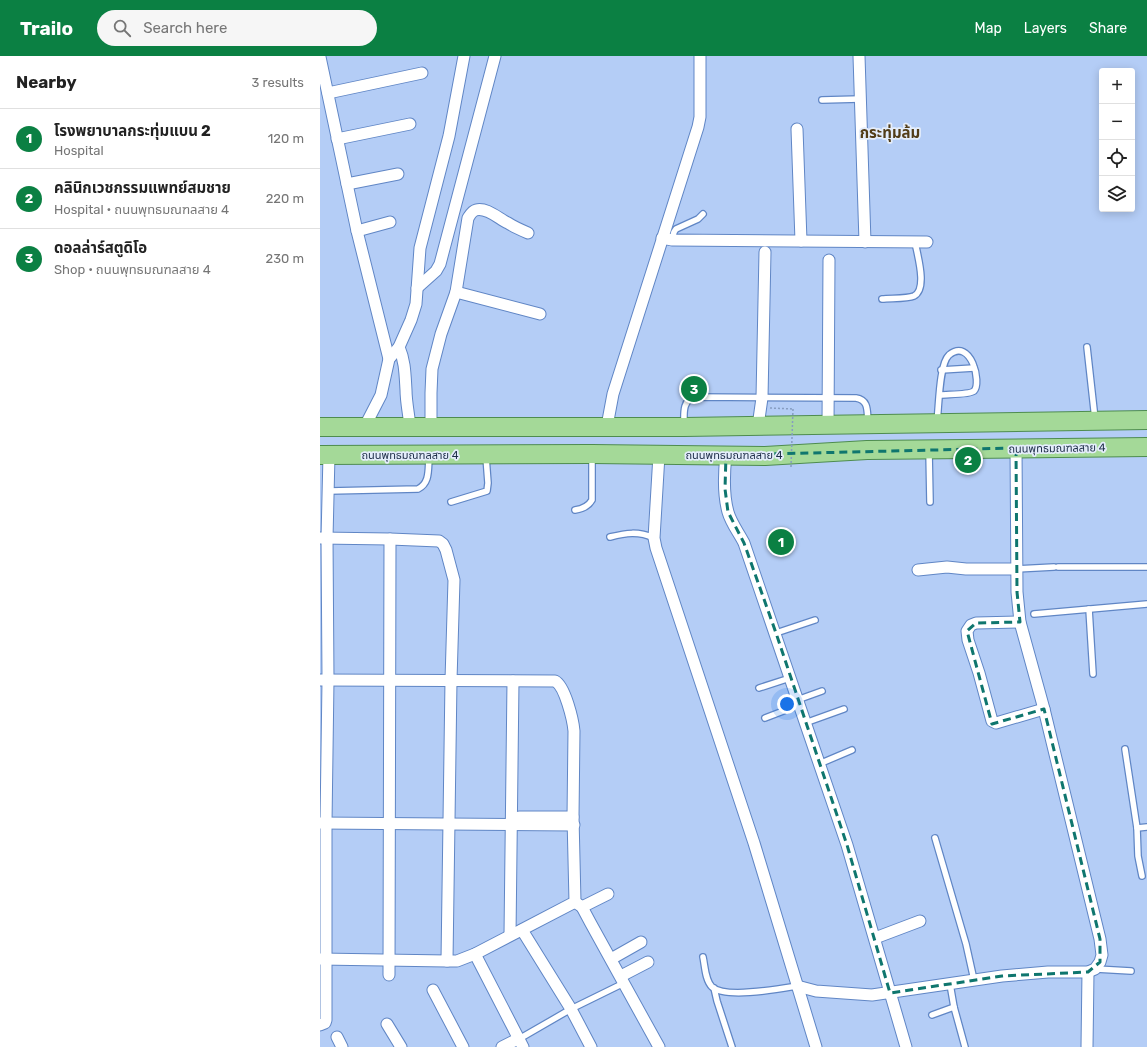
<!DOCTYPE html>
<html lang="en">
<head>
<meta charset="utf-8">
<style>
  :root { --surface:#fff; --page:#f6f6f6; --text:#222; --muted:#767676; --line:#e0e0e0; --accent:#0b8043 }
  body { margin:0; font-family:Rubik,"Noto Sans Thai",sans-serif; background:var(--page); color:var(--text) }
  .controls { position:absolute; right:12px; top:12px; display:grid; overflow:hidden; border-radius:4px; box-shadow:0 2px 10px #0003 }
  .controls button { width:36px; height:36px; display:grid; place-items:center; padding:0; border:0; border-bottom:1px solid var(--line); background:var(--surface); color:var(--text); font:20px sans-serif }
  .you { position:absolute; left:467px; top:648px; width:14px; height:14px; margin:-10px; border:3px solid #fff; border-radius:50%; background:#1a73e8; box-shadow:0 0 0 6px #1a73e833 }
  .badge { display:grid; place-items:center; width:26px; height:26px; border-radius:50%; background:var(--accent); color:#fff; font-size:13px; font-weight:700 }
  .pin { position:absolute; translate:-50% -50%; border:2px solid #fff; box-shadow:0 1px 4px #0006 }
  .list { margin:0; padding:0; list-style:none }
  h2 { display:flex; justify-content:space-between; align-items:center; height:52px; margin:0; padding:0 16px; font-size:17px }
  h2 small { font-size:13px; font-weight:400; color:var(--muted) }
  .list li { display:grid; grid-template-columns:26px 1fr auto; gap:12px; align-items:center; box-sizing:border-box; height:60px; padding:0 16px; border-top:1px solid var(--line) }
  .list b { display:block; font-size:15px; white-space:nowrap }
  .list p { margin:0; font-size:13px; white-space:nowrap; color:var(--muted) }
  .list em { font-size:13px; font-style:normal; color:var(--muted) }
  .icon { flex:none; width:22px; height:22px; fill:none; stroke:currentColor; stroke-width:2; stroke-linecap:round; stroke-linejoin:round }
  .map { position:relative; flex:none; width:827px; height:991px; overflow:hidden }
  header { display:flex; align-items:center; gap:24px; box-sizing:border-box; height:56px; padding:0 20px; background:var(--accent); color:#fff }
  header strong { font-size:19px }
  nav { display:flex; gap:22px; margin-inline-start:auto; font-size:14px }
  .search { width:280px; height:36px; background:var(--page); display:flex; align-items:center; gap:10px; box-sizing:border-box; padding:0 14px; border-radius:22px; color:var(--muted); font-size:15px }
  main { display:flex }
  aside { flex:1; background:var(--surface) }
  .map>svg:first-child { display:block }
  .lines { fill:none; stroke-linecap:round; stroke-linejoin:round }
  .lane-casing { stroke:#6086c5; stroke-width:8 }
  .street-casing { stroke:#6086c5; stroke-width:13 }
  .primary-casing { stroke:#4e8c4f; stroke-width:20 }
  .path { stroke:#869dc1; stroke-width:1.5; stroke-dasharray:2 2; stroke-linecap:butt }
  .lane { stroke:#fff; stroke-width:5.5 }
  .street { stroke:#fff; stroke-width:11 }
  .primary { stroke:#a4d998; stroke-width:18 }
  .path-bridge { stroke:#869dc1; stroke-width:1.5; stroke-dasharray:2 2; stroke-linecap:butt }
  .marked { fill:none; stroke:#0f766e; stroke-width:3; stroke-dasharray:8 5; stroke-linejoin:round }
  .labels { text-anchor:middle; stroke-width:3.5; stroke-linejoin:round; paint-order:stroke }
  .street-label { font-size:11px; fill:#1d2d47; stroke:#e4edfb }
  .district-label { font-size:15px; font-weight:bold; fill:#523d18; stroke:#e4edfb }
</style>
</head>
<body>
<header>
<strong>Trailo</strong>
<div class="search"><svg class="icon" aria-label="search" viewBox="0 0 24 24"><circle cx="10" cy="10" r="6"/><path d="M15 15l6 6"/></svg>Search here</div>
<nav><a>Map</a><a>Layers</a><a>Share</a></nav>
</header>
<main>
<aside>
<h2>Nearby<small>3 results</small></h2>
<ul class="list">
<li><span class="badge">1</span><div><b>โรงพยาบาลกระทุ่มแบน 2</b><p>Hospital</p></div><em>120 m</em></li>
<li><span class="badge">2</span><div><b>คลินิกเวชกรรมแพทย์สมชาย</b><p>Hospital · ถนนพุทธมณฑลสาย 4</p></div><em>220 m</em></li>
<li><span class="badge">3</span><div><b>ดอลล่าร์สตูดิโอ</b><p>Shop · ถนนพุทธมณฑลสาย 4</p></div><em>230 m</em></li>
</ul>
</aside>
<div class="map">
<svg width="827" height="991" viewBox="0 0 827 991">
  <rect width="100%" height="100%" fill="#b4cdf6"/>
  <g class="lines">
    <defs>
      <g id="lane">
        <polyline points="502,44 540,43"/>
        <polyline points="352,184 354,176 356,173 378,163 383,158"/>
        <path d="M562 243C570 242 587 243 594 240 608 233 597 198 595 186"/>
        <polyline points="767,291 775,363"/>
        <polyline points="621,314 654,312"/>
        <path d="M617 365C619 351 619 308 629 299 651 281 662 327 654 335 649 339 627 338 620 339"/>
        <path d="M364 369C364 358 362 344 375 341L536 342C549 344 547 355 548 366"/>
        <polyline points="609,395 610,446"/>
        <path d="M9 435 98 433C110 427 108 414 109 402"/>
        <polyline points="131,446 167,435 168,427 166,401"/>
        <path d="M255 454C262 453 268 451 272 444V400"/>
        <path d="M290 481C306 477 318 475 334 482"/>
        <polyline points="738,511 827,511"/>
        <polyline points="696,513 734,511"/>
        <polyline points="769,553 773,618"/>
        <polyline points="714,558 827,548"/>
        <polyline points="456,577 495,564"/>
        <polyline points="439,632 470,622"/>
        <polyline points="477,644 502,635"/>
        <polyline points="445,662 479,649"/>
        <polyline points="485,667 524,653"/>
        <polyline points="805,693 817,772 827,771"/>
        <polyline points="499,708 532,694"/>
        <polyline points="817,772 818,800 822,820"/>
        <polyline points="615,782 646,888 654,924"/>
        <path d="M383 901C385 910 385 924 392 931 406 943 459 933 477 930"/>
        <polyline points="776,913 811,915"/>
        <polyline points="630,928 634,951 645,991"/>
        <polyline points="394,932 397,945 412,991"/>
        <polyline points="612,959 634,951"/>
        <polyline points="199,983 251,953 304,927"/>
      </g>
      <g id="street">
        <polyline points="539,0 545,186"/>
        <polyline points="0,1 37,175 69,303"/>
        <polyline points="8,37 102,17"/>
        <polyline points="477,73 481,185"/>
        <polyline points="17,83 90,68"/>
        <polyline points="27,128 78,118"/>
        <polyline points="37,175 70,166"/>
        <polyline points="342,182 352,184 607,186"/>
        <polyline points="97,232 116,215 120,208 175,0"/>
        <polyline points="136,236 220,258"/>
        <path d="M79 291C85 305 85 318 86 334 86 346 89 359 90 371"/>
        <polyline points="508,369 509,204"/>
        <polyline points="287,370 293,338 378,71 380,61 380,0"/>
        <polyline points="438,370 442,342 445,196"/>
        <path d="M111 371V337L112 313 121 278 136 236 148 162C150 159 152 155 156 154 167 151 179 163 188 167 194 171 201 174 208 177"/>
        <polyline points="44,372 61,339 69,303 79,291 91,264 96,248 100,192 129,80 144,0"/>
        <polyline points="339,399 334,482 336,492 434,787 496,991"/>
        <path d="M406 399C404 417 403 438 408 456 411 467 419 477 424 487L527 789 586 991"/>
        <polyline points="0,482 70,483 119,485 123,488 126,494 134,524 131,624 127,905 0,903"/>
        <polyline points="598,514 627,511 646,513 696,513"/>
        <polyline points="700,566 656,567 651,569 647,575 648,584 659,617 672,665 676,667 724,653"/>
        <path d="M0 624 235 625C245 630 253 664 254 675L253 761 255 846 155 898 137 905H127"/>
        <polyline points="199,761 253,761"/>
        <polyline points="0,767 254,769"/>
        <polyline points="255,846 262,851 270,866 339,991"/>
        <polyline points="262,851 288,838"/>
        <polyline points="202,874 251,953 271,991"/>
        <polyline points="190,879 193,625"/>
        <polyline points="555,882 600,865"/>
        <polyline points="155,898 203,991"/>
        <polyline points="291,903 321,886"/>
        <polyline points="69,919 70,483"/>
        <polyline points="301,920 328,906"/>
        <polyline points="477,930 496,935 552,939 682,920 728,916 768,916 775,913 780,906 782,899 780,883 724,653 700,566 697,536 696,392"/>
        <polyline points="113,934 143,991"/>
        <polyline points="67,968 81,991"/>
        <polyline points="0,969 5,967 6,964 6,767 8,624 7,482 9,399"/>
        <polyline points="17,981 22,991"/>
        <polyline points="182,991 198,983"/>
        <polyline points="767,991 768,916"/>
      </g>
      <g id="primary">
        <polyline points="0,371 364,371 827,364"/>
        <polyline points="0,399 272,398 445,400 547,394 827,391"/>
      </g>
    </defs>
    <use href="#lane" class="lane-casing"/>
    <use href="#street" class="street-casing"/>
    <use href="#primary" class="primary-casing"/>
    <polyline class="path" points="450,352 473,353"/>
    <use href="#lane" class="lane"/>
    <use href="#street" class="street"/>
    <use href="#primary" class="primary"/>
    <polyline class="path-bridge" points="471,411 473,353"/>
  </g>
  <path class="marked" d="M696 392 697 536 700 566 656 567 647 575 672 668 724 653 780 883V906L768 916 682 920 570 937 527 789 456 577 424 487 408 456 405 433 406 399Z"/>
  <g class="labels">
    <g class="street-label">
      <text transform="translate(737 392) rotate(-1)" y="4">ถนนพุทธมณฑลสาย 4</text>
      <text x="90" y="403">ถนนพุทธมณฑลสาย 4</text>
      <text x="414" y="403">ถนนพุทธมณฑลสาย 4</text>
    </g>
    <g class="district-label">
      <text x="570" y="82">กระทุ่มล้ม</text>
    </g>
  </g>
</svg>
<div class="controls">
<button>+</button>
<button>−</button>
<button><svg class="icon" aria-label="locate" viewBox="0 0 24 24"><circle cx="12" cy="12" r="6"/><path d="M12 2v4M12 18v4M2 12h4M18 12h4"/></svg></button>
<button><svg class="icon" aria-label="layers" viewBox="0 0 24 24"><path d="M12 4l9 5-9 5-9-5zM3 14l9 5 9-5"/></svg></button>
</div>
<div class="you"></div>
<div class="pin badge" style="left:461px;top:486px">1</div>
<div class="pin badge" style="left:648px;top:404px">2</div>
<div class="pin badge" style="left:374px;top:333px">3</div>
</div>
</main>
</body>
</html>
